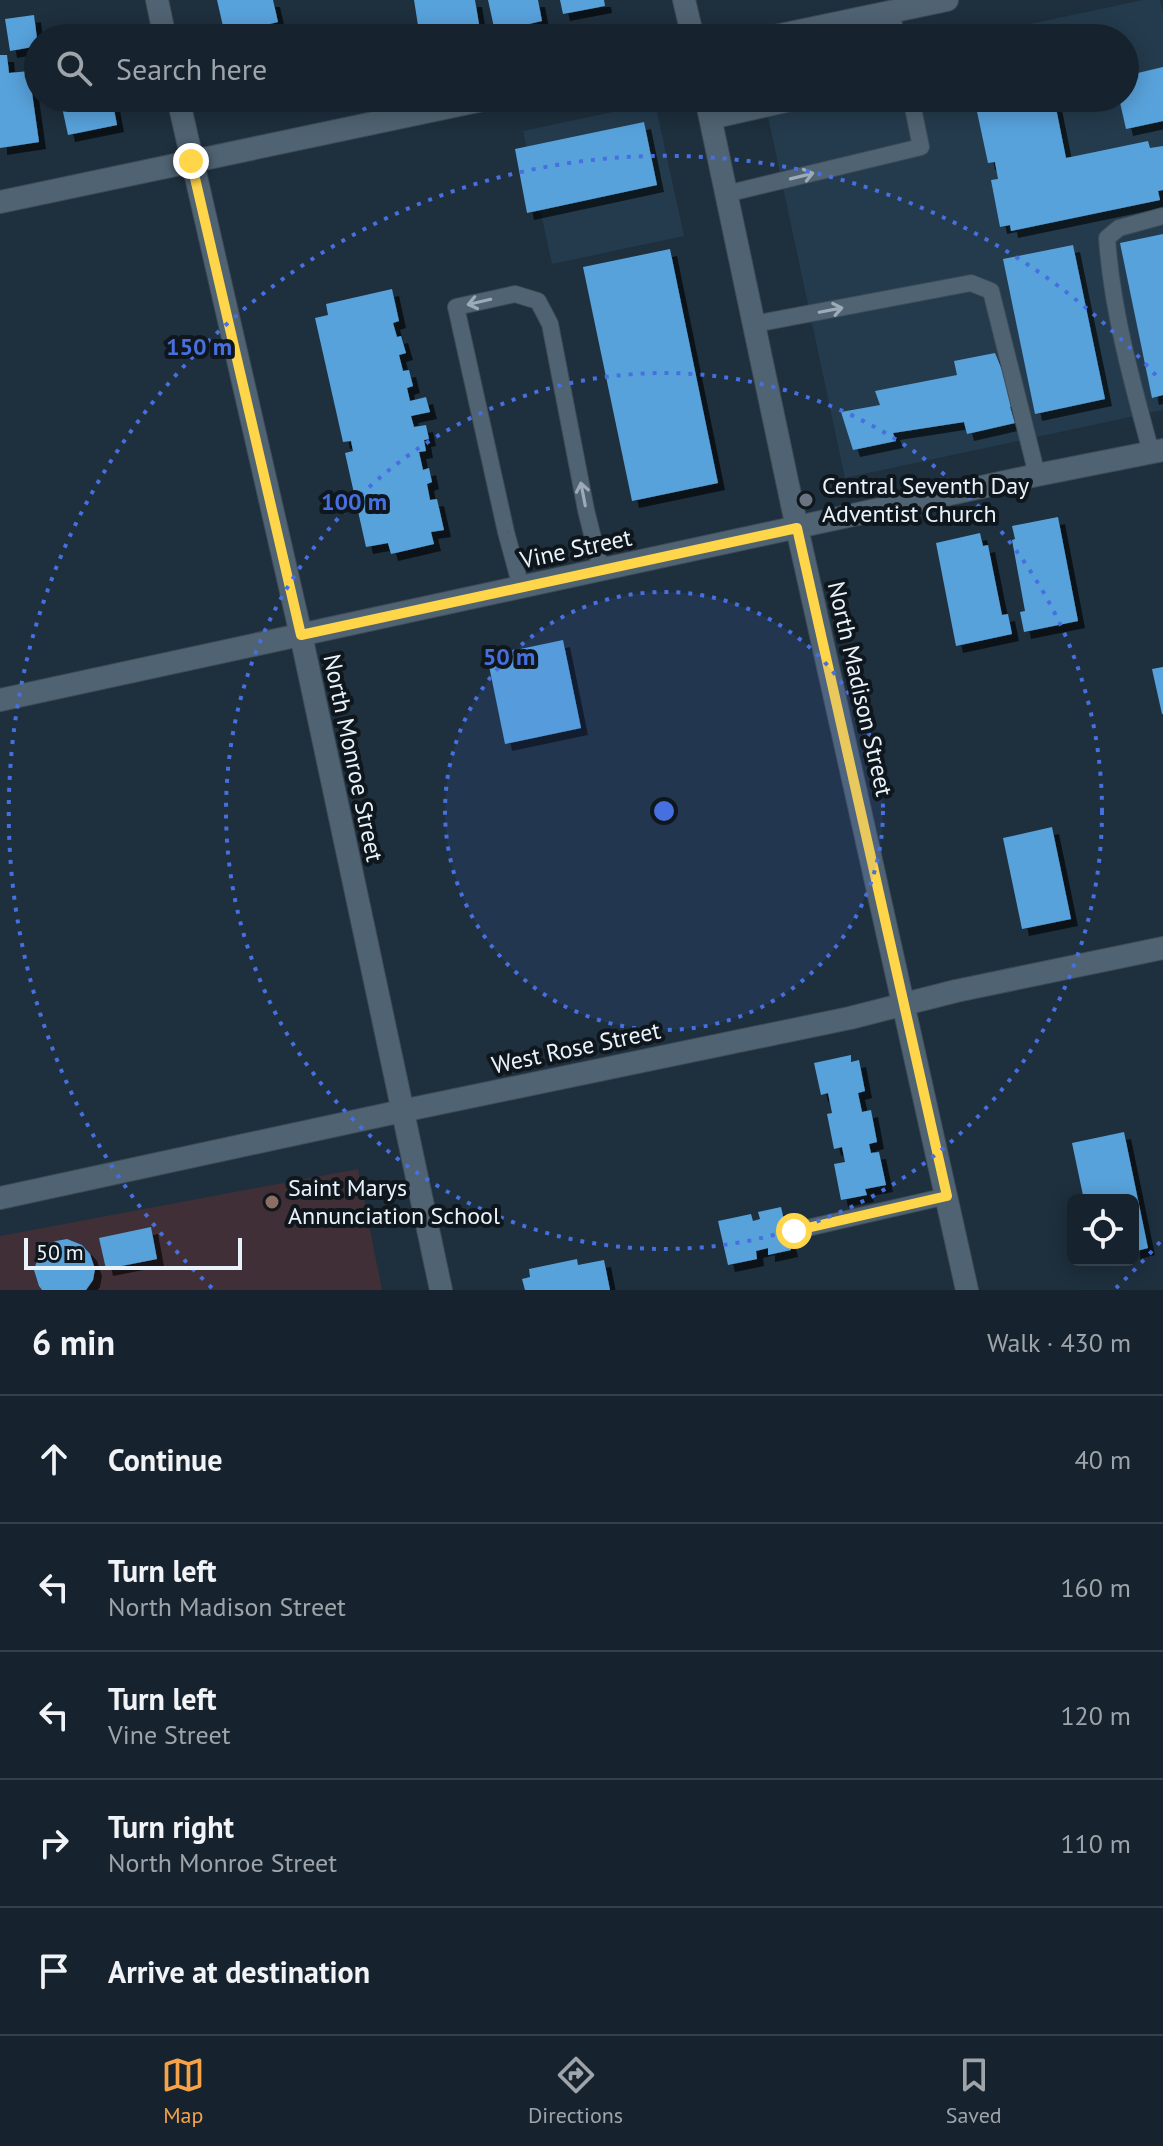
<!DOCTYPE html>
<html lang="en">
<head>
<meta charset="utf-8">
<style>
  :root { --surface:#16232e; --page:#1f2b36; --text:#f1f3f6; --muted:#9ea4aa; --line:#35404a; --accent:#f6a248 }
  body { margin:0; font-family:"PT Sans",sans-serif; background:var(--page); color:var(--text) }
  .controls { position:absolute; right:24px; bottom:24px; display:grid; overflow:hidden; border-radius:12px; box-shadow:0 4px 20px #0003 }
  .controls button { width:72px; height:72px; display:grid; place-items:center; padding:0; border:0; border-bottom:2px solid var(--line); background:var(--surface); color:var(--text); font:40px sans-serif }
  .scale { position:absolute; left:24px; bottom:20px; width:218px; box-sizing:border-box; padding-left:8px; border:4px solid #e9f3fc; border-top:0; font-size:22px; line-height:28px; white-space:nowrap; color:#e9f3fc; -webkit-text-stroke:6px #0f171d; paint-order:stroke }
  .stop { position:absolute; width:24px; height:24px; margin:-18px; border:6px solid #ffd54a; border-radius:50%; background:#fff }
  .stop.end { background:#ffd54a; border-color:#fff; box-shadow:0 2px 8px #0008 }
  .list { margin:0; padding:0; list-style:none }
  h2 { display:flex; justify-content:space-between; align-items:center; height:104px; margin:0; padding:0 32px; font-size:34px }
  h2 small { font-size:26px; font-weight:400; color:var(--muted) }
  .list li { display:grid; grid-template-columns:52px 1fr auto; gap:24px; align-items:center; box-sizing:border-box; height:128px; padding:0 32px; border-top:2px solid var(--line) }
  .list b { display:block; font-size:30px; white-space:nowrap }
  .list p { margin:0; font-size:26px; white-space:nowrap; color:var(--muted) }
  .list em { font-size:26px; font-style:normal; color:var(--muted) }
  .icon { flex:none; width:44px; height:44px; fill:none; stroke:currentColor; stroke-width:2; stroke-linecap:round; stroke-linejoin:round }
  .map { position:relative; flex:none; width:1163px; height:1290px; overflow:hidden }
  .search { position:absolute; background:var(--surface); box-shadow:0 4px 20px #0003; left:24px; right:24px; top:24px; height:88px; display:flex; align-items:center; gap:20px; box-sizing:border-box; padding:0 28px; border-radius:44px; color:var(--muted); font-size:30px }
  .sheet { height:744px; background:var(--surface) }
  nav { display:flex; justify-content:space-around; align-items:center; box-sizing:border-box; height:112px; border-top:2px solid var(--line); background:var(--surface); font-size:22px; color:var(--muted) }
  nav a { display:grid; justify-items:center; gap:4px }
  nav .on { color:var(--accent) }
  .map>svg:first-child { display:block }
  .built { fill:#243b4d }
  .education { fill:#412f37 }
  .building { fill:#58a2db; filter:url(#shadow) }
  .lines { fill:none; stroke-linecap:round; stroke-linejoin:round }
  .service-casing { stroke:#3d4c57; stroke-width:18 }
  .minor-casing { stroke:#3d4c57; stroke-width:24 }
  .tertiary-casing { stroke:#3d4c57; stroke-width:24 }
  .service { stroke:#506372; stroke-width:16 }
  .minor { stroke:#506372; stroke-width:22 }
  .tertiary { stroke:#506372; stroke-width:22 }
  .oneway { stroke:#9cabb7 }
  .route { stroke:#ffd54a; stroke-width:10 }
  .ring { fill:none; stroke:#466fdf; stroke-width:4; stroke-dasharray:4 8 }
  .worship-dot { fill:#6b7280; stroke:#0f171d; stroke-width:3 }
  .education-dot { fill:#8d6e63; stroke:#0f171d; stroke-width:3 }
  .labels { text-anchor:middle; stroke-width:8; stroke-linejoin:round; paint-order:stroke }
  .poi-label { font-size:24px; fill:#e9f3fc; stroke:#0f171d; text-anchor:start }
  .street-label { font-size:24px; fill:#e9f3fc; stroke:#0f171d }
  .centre { fill:#466fdf; stroke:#0f171d; stroke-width:4 }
  .ring-label { font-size:24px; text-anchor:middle; font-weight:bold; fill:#466fdf; stroke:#0f171d; stroke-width:8; stroke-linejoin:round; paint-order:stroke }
</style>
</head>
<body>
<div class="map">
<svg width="1163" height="1290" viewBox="0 0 1163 1290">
  <defs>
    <filter id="shadow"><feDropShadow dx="7" dy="7" stdDeviation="0" flood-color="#0009"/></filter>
  </defs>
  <rect width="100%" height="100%" fill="#1e2f3d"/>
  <g class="built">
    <polygon points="1143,0 1160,0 1163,13 1163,410 845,478 764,98 1125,98 1125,38 964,38"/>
    <polygon points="655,103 684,236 552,264 523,131"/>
  </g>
  <polygon class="education" points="358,1169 382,1290 0,1290 0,1236"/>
  <g class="building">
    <polygon points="217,0 273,0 278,22 225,35"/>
    <polygon points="414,0 475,0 481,36 453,38 452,34 420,38"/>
    <polygon points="488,0 538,0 542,21 495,32"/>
    <polygon points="560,0 604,0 605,6 563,14"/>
    <polygon points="34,15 38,46 10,51 5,19"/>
    <polygon points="1055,25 1057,33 1087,27 1090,38 1002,38"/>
    <polygon points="369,26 371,38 301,38 301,36"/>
    <polygon points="96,28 99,38 56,38 56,37"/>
    <polygon points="0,55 7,55 9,73 29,71 39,142 0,148"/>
    <polygon points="1163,67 1163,121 1126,129 1119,98 1125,98 1125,76"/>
    <polygon points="60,98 112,98 117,125 68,135"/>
    <polygon points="980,98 1054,98 1066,158 1148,141 1150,148 1163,146 1163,190 1158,191 1160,200 1011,231 1010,225 1000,227 991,180 998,179 995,162 988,163 976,107 981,107"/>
    <polygon points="644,122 657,185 527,213 515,149"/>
    <polygon points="1163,234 1163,395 1152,398 1120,243"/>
    <polygon points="1073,245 1105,399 1035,414 1003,259"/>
    <polygon points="670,249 718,483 632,501 583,267"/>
    <polygon points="392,289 399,321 393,323 397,337 401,336 406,353 399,355 403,371 409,370 413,386 407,388 410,401 426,397 430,412 411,416 414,427 426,425 429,439 424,440 426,451 419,452 423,470 429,468 432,482 427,484 430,500 437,499 444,530 431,532 434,544 391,554 388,543 366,547 345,453 353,451 351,441 343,442 315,318 328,315 326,304"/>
    <polygon points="995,353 1002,370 1007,369 1017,404 1010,407 1015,423 967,434 964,422 893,433 896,441 853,450 841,412 880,405 875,391 957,375 954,361"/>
    <polygon points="1058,517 1078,621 1024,632 1020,612 1025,611 1012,540 1015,539 1012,526"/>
    <polygon points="980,533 983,546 988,545 1002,615 1008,614 1012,634 956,646 936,543"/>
    <polygon points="563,640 581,728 505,744 487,656"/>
    <polygon points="1163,667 1163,714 1162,714 1152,669"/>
    <polygon points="1052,827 1071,919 1022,929 1003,838"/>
    <polygon points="851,1055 851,1062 859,1060 865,1091 858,1093 862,1112 871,1110 877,1142 869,1144 871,1153 879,1152 886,1185 865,1189 867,1195 841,1200 834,1164 845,1162 842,1147 834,1149 827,1114 832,1113 828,1093 821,1095 814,1063"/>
    <polygon points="1124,1132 1148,1248 1133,1252 1133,1200 1084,1200 1072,1143"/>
    <polygon points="781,1207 791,1250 768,1255 768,1248 756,1251 757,1259 728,1265 718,1221 751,1214 753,1221 760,1219 758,1212"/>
    <polygon points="151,1227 157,1259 106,1269 99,1238"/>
    <polygon points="67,1239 82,1245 90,1254 95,1269 93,1280 86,1290 42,1290 39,1286 34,1270 39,1254 46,1245 56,1241"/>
    <polygon points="577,1259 578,1265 604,1260 610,1290 525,1290 522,1279 530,1277 529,1269"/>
  </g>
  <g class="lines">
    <defs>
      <g id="service">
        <polyline points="891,12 897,38"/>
        <polyline points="711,121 813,98"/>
        <polyline points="726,194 921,147 911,98"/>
        <polyline points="754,324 971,283 991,291 1037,475"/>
        <path d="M1151 452C1132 382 1112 311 1107 238L1119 228 1163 216"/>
        <polyline points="521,587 506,532 456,307 515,294 538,301 550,324 586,510 601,570"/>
        <polyline points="794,1231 947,1196"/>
      </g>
      <g id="minor">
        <polyline points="157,0 165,38"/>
        <polyline points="766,38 947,0"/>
        <polyline points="178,98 301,635 441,1290"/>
        <polyline points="0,202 492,98"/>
        <polyline points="0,700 1037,475 1163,450"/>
        <polyline points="0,1198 402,1111 850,1018 956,991 1163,948"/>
      </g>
      <g id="tertiary">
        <polyline points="684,0 693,38"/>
        <polyline points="706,98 797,528 967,1290"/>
      </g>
    </defs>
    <use href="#service" class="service-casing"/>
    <use href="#minor" class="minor-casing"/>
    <use href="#tertiary" class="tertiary-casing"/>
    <use href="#service" class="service"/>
    <use href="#minor" class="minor"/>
    <use href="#tertiary" class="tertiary"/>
  </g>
  <defs><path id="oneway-shaft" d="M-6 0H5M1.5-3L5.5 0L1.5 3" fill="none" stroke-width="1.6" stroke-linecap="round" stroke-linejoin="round" transform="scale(2)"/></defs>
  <g class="oneway">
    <use href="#oneway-shaft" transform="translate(802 176) rotate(-14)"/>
    <use href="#oneway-shaft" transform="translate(479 302) rotate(167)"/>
    <use href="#oneway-shaft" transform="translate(831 310) rotate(-11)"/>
    <use href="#oneway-shaft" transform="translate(583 494) rotate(-101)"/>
  </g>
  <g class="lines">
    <polyline class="route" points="191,161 301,635 797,528 947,1196 794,1231"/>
  </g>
  <circle cx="664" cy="811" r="219" fill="#466fdf" fill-opacity=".12"/>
  <g class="ring">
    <circle cx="664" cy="811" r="219"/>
    <circle cx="664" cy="811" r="438"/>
    <path d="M1160 1242A657 657 0 0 1 1116 1288M212 1288A657 657 0 1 1 1160 380"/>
  </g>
  <circle class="worship-dot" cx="806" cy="500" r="8"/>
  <circle class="education-dot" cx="272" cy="1202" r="8"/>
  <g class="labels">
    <g class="poi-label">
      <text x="822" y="494">Central Seventh Day<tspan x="822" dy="28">Adventist Church</tspan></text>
      <text x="288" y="1196">Saint Marys<tspan x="288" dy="28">Annunciation School</tspan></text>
    </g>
    <g class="street-label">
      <text transform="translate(576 549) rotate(-12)" y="8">Vine Street</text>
      <text transform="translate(860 689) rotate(77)" y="8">North Madison Street</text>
      <text transform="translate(353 758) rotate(78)" y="8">North Monroe Street</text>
      <text transform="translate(576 1048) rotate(-12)" y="8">West Rose Street</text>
    </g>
  </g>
  <circle cx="664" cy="811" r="12" class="centre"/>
  <g class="ring-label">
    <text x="199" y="355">150 m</text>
    <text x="354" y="510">100 m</text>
    <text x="509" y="665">50 m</text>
  </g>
</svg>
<div class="controls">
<button><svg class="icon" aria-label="locate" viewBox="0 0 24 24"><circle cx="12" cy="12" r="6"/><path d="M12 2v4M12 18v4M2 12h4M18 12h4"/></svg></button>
</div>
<div class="scale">50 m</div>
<div class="stop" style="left:794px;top:1231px"></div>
<div class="stop end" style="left:191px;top:161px"></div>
<div class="search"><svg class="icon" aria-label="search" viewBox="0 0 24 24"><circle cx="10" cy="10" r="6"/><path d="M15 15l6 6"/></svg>Search here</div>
</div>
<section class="sheet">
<h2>6 min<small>Walk · 430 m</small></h2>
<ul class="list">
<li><svg class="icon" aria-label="ahead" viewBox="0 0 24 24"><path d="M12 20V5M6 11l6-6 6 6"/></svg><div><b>Continue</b></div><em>40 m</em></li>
<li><svg class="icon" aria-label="left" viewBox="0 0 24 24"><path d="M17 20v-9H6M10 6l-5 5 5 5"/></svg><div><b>Turn left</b><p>North Madison Street</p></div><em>160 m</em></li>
<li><svg class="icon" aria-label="left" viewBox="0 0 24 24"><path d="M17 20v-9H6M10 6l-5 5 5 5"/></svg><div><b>Turn left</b><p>Vine Street</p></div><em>120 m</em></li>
<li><svg class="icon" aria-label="right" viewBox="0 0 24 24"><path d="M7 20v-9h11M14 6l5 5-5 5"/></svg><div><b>Turn right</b><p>North Monroe Street</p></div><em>110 m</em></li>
<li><svg class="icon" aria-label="arrive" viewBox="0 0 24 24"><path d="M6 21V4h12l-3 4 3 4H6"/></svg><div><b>Arrive at destination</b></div></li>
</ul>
</section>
<nav>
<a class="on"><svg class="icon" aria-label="map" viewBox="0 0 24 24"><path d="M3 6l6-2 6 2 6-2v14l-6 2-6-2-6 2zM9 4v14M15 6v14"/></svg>Map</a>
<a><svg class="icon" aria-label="directions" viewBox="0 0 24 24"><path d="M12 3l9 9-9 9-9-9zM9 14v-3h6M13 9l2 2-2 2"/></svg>Directions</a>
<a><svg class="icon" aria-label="saved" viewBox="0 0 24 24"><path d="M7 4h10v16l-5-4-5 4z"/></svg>Saved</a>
</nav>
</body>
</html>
